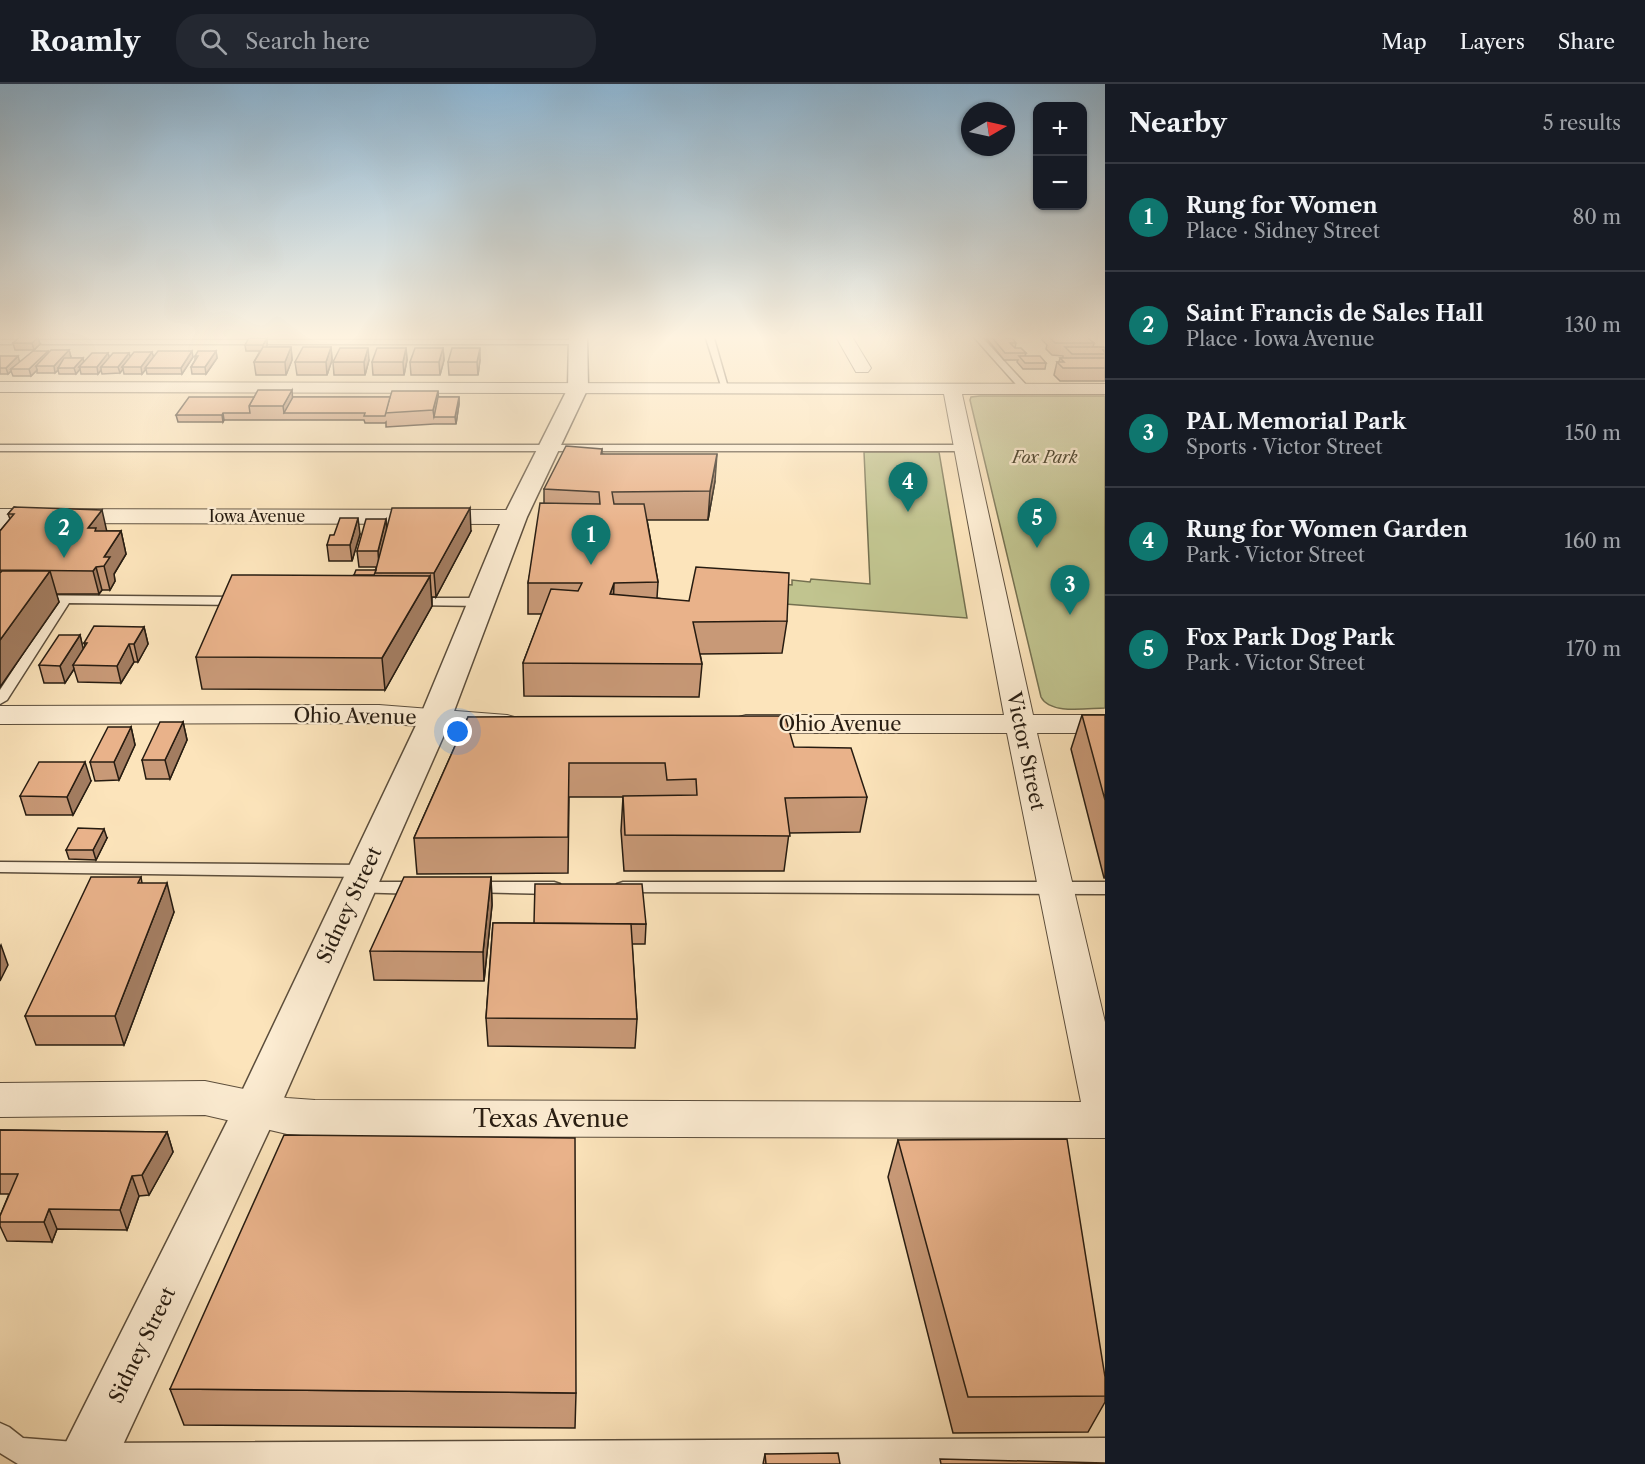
<!DOCTYPE html>
<html lang="en">
<head>
<meta charset="utf-8">
<style>
  :root { --surface:#171b24; --page:#242831; --text:#f1f3f6; --muted:#9ea1a6; --line:#363941; --accent:#0f766e }
  body { margin:0; font-family:"Libre Caslon Text",serif; background:var(--page); color:var(--text) }
  .controls { position:absolute; right:18px; top:18px; display:grid; overflow:hidden; border-radius:12px; box-shadow:0 2px 4px #0004 }
  .controls button { width:54px; height:54px; display:grid; place-items:center; padding:0; border:0; border-bottom:2px solid var(--line); background:var(--surface); color:var(--text); font:30px sans-serif }
  .compass { position:absolute; left:961px; top:18px; width:54px; height:54px; border-radius:50%; background:var(--surface); box-shadow:0 2px 4px #0004; rotate:81deg }
  .you { position:absolute; left:458px; top:648px; width:21px; height:21px; margin:-15px; border:4px solid #fff; border-radius:50%; background:#1a73e8; box-shadow:0 0 0 9px #1a73e833 }
  .badge { display:grid; place-items:center; width:39px; height:39px; border-radius:50%; background:var(--accent); color:#fff; font-size:20px; font-weight:700 }
  .pin { position:absolute; translate:-50% -50px; filter:drop-shadow(0 2px 3px #0008) }
  .pin::after { content:''; position:absolute; top:32px; width:21px; height:18px; background:inherit; clip-path:polygon(0 0,100% 0,50% 100%) }
  .list { margin:0; padding:0; list-style:none }
  h2 { display:flex; justify-content:space-between; align-items:center; height:78px; margin:0; padding:0 24px; font-size:26px }
  h2 small { font-size:20px; font-weight:400; color:var(--muted) }
  .list li { display:grid; grid-template-columns:39px 1fr auto; gap:18px; align-items:center; box-sizing:border-box; height:108px; padding:0 24px; border-top:2px solid var(--line) }
  .list b { display:block; font-size:22px; white-space:nowrap }
  .list p { margin:0; font-size:20px; white-space:nowrap; color:var(--muted) }
  .list em { font-size:20px; font-style:normal; color:var(--muted) }
  .icon { flex:none; width:33px; height:33px; fill:none; stroke:currentColor; stroke-width:2; stroke-linecap:round; stroke-linejoin:round }
  .map { position:relative; flex:none; width:1105px; height:1380px; overflow:hidden }
  header { display:flex; align-items:center; gap:36px; box-sizing:border-box; height:84px; padding:0 30px; background:var(--surface); border-bottom:2px solid var(--line) }
  header strong { font-size:28px }
  nav { display:flex; gap:33px; margin-inline-start:auto; font-size:21px }
  .search { width:420px; height:54px; background:var(--page); display:flex; align-items:center; gap:15px; box-sizing:border-box; padding:0 21px; border-radius:24px; color:var(--muted); font-size:22px }
  main { display:flex }
  aside { flex:1; background:var(--surface) }
  .map>svg:first-child { display:block }
  .green { fill:#c1c48f; stroke:#747050; stroke-width:1.5 }
  .lines { fill:none; stroke-linecap:round; stroke-linejoin:round }
  .service-casing { stroke:#5c4e3c; stroke-width:3 }
  .minor-casing { stroke:#5c4e3c; stroke-width:2 }
  .tertiary-casing { stroke:#5c4e3c; stroke-width:3 }
  .service { fill:#fdedd3; fill-rule:evenodd }
  .minor { fill:#fdedd3; fill-rule:evenodd }
  .tertiary { fill:#fdedd3; fill-rule:evenodd }
  .wall { fill:#c89977; stroke:#271c11; stroke-width:1.5 }
  .shaded-wall { fill:#a37d61; stroke:#271c11; stroke-width:1.5 }
  .building { fill:#e9b28a; stroke:#271c11; stroke-width:1.5 }
  .labels { text-anchor:middle; stroke-width:4.5; stroke-linejoin:round; paint-order:stroke }
  .far-park-label { font-size:16px; font-style:italic; fill:#554e37; stroke:#fdedd3 }
  .far-street-label { font-size:16px; fill:#271c11; stroke:#fdedd3 }
  .street-label { font-size:20px; fill:#271c11; stroke:#fdedd3 }
  .near-street-label { font-size:24px; fill:#271c11; stroke:#fdedd3 }
</style>
</head>
<body>
<header>
<strong>Roamly</strong>
<div class="search"><svg class="icon" aria-label="search" viewBox="0 0 24 24"><circle cx="10" cy="10" r="6"/><path d="M15 15l6 6"/></svg>Search here</div>
<nav><a>Map</a><a>Layers</a><a>Share</a></nav>
</header>
<main>
<div class="map">
<svg width="1105" height="1380" viewBox="0 0 1105 1380">
  <rect width="100%" height="100%" fill="#fce4bb"/>
  <filter id="stains"><feTurbulence type="fractalNoise" baseFrequency=".00333" numOctaves="4"/><feColorMatrix values="0 0 0 0 .2 0 0 0 0 .09 0 0 0 0 .02 0 0 0 .5 -.17"/></filter>
  <radialGradient id="worn" r=".72"><stop offset=".6" stop-color="#630" stop-opacity="0"/><stop offset="1" stop-color="#630" stop-opacity=".3"/></radialGradient>
  <g class="green">
    <path d="M980 312H1105V624C1088 624 1050 631 1041 613L970 316 971 313Z"/>
    <polygon points="864,368 939,368 967,534 708,514 770,499 792,501 792,496 810,498 811,495 870,500"/>
  </g>
  <g class="lines">
    <defs>
      <g id="service">
        <polygon points="705,251 713,251 729,307 722,305"/>
        <polygon points="972,251 980,251 1028,303 1028,307 1022,307"/>
        <polygon points="0,256 578,256 582,258 578,260 0,260"/>
        <polygon points="0,361 965,361 970,364 965,367 0,367"/>
        <polygon points="11,429 16,432 4,447 0,448 0,438"/>
        <polygon points="0,511 239,513 245,517 239,521 69,519 7,616 0,620 0,606 57,519 0,519"/>
        <polygon points="413,514 482,514 488,518 482,522 409,521 407,518"/>
        <polygon points="0,778 364,781 370,783 372,787 370,791 364,793 0,788"/>
        <polygon points="356,798 419,798 425,800 427,804 425,808 419,810 350,808 348,804 350,800"/>
        <polygon points="473,798 554,798 560,800 562,804 560,808 554,810 467,808 465,804 467,800"/>
        <polygon points="623,798 1105,798 1105,810 617,808 615,804 617,800"/>
        <polygon points="0,1339 9,1343 23,1354 88,1359 1105,1354 1105,1380 18,1380 0,1369"/>
      </g>
      <g id="minor">
        <polygon points="835,251 851,251 871,284 868,288 856,288"/>
        <polygon points="0,298 1105,300 1105,310 962,310 1033,631 1105,631 1105,649 1037,649 1105,938 1105,1054 315,1052 287,1050 205,1031 0,1033 0,999 205,997 287,1014 315,1016 1081,1018 1007,649 746,649 735,646 731,640 735,634 746,631 1004,631 944,310 0,308"/>
        <polygon points="0,425 515,426 523,428 526,433 523,438 515,440 0,439"/>
        <polygon points="379,621 507,631 518,634 522,640 518,646 507,649 379,639 0,640 0,622"/>
      </g>
      <polygon id="tertiary" points="569,251 587,251 588,304 527,433 451,635 279,1025 114,1380 55,1380 234,1024 419,635 503,433 568,304"/>
    </defs>
    <use href="#service" class="service-casing"/>
    <use href="#minor" class="minor-casing"/>
    <use href="#tertiary" class="tertiary-casing"/>
    <use href="#service" class="service"/>
    <use href="#minor" class="minor"/>
    <use href="#tertiary" class="tertiary"/>
  </g>
  <g class="wall">
    <polygon points="988,251 1005,251 1006,254 1016,259 1015,264 1026,269 1025,272 1046,279 1045,285 1023,285 1017,278 1018,276 1004,276 987,255"/>
    <polygon points="1037,251 1084,251 1084,253 1094,259 1093,263 1105,264 1105,297 1060,297 1054,291 1057,278 1059,278 1060,274 1063,274 1063,272 1052,271 1046,265 1047,261 1042,256 1043,253 1039,253"/>
    <polygon points="267,254 267,261 266,263 291,263 292,276 286,291 256,291 254,278 260,267 246,267 245,261"/>
    <polygon points="13,259 40,260 34,266 15,266"/>
    <polygon points="331,263 332,276 327,291 297,291 295,278"/>
    <polygon points="406,264 407,276 404,291 373,291 372,278"/>
    <polygon points="443,264 444,276 440,291 411,291 410,278"/>
    <polygon points="69,266 71,273 69,274 83,274 84,278 108,269 109,273 129,269 130,273 152,268 153,273 193,273 182,290 147,290 146,285 142,290 124,290 123,285 120,289 102,290 101,286 98,290 81,290 80,285 76,290 59,290 58,286 55,289 37,289 37,286 31,292 13,292 11,287 8,290 0,290 0,272 20,278 48,269"/>
    <polygon points="216,267 217,274 206,290 192,290 191,283 195,276 195,272"/>
    <polygon points="369,276 365,291 334,291 333,278"/>
    <polygon points="480,276 478,291 449,291 448,278"/>
    <polygon points="293,313 459,313 459,320 456,340 434,340 386,343 386,338 385,339 365,339 364,336 224,336 223,338 178,338 176,331"/>
    <polygon points="602,365 602,370 715,397 708,436 647,436 658,498 657,514 787,537 782,569 700,570 702,580 699,613 524,612 523,579 542,530 528,530 528,499 544,419 544,405"/>
    <polygon points="14,423 107,447 121,447 126,470 114,490 115,497 110,506 102,506 99,510 56,510 59,518 0,603 0,447 10,435 8,430"/>
    <polygon points="386,435 386,445 471,447 436,513 432,513 432,522 385,606 202,605 196,573 354,491 376,486 376,483 359,483 357,467"/>
    <polygon points="360,450 352,477 329,477 327,461 334,451"/>
    <polygon points="144,543 148,560 138,578 134,578 121,599 78,598 74,585 65,599 44,599 39,581 80,551 83,565 85,562 84,559"/>
    <polygon points="1082,631 1105,631 1105,794 1104,794 1071,665"/>
    <polygon points="468,633 794,663 867,713 860,748 789,749 784,787 624,787 621,747 623,713 569,713 568,789 417,790 414,754"/>
    <polygon points="183,638 187,656 170,695 146,695 142,676"/>
    <polygon points="131,643 135,661 119,696 95,697 90,678"/>
    <polygon points="91,697 73,731 26,731 20,712"/>
    <polygon points="107,754 96,776 69,775 66,766"/>
    <polygon points="141,793 142,799 174,828 124,961 36,961 25,932"/>
    <polygon points="491,793 492,821 484,897 374,896 370,867"/>
    <polygon points="493,839 646,840 645,860 632,860 637,935 635,964 488,962 486,934"/>
    <polygon points="0,1046 167,1048 173,1068 149,1111 139,1112 127,1146 57,1145 52,1158 7,1157 0,1142 0,1132 9,1110 0,1110"/>
    <polygon points="898,1056 1105,1293 1105,1318 1088,1348 953,1349 888,1093"/>
    <polygon points="170,1305 576,1309 575,1344 184,1341"/>
    <polygon points="765,1370 840,1380 763,1380"/>
  </g>
  <g class="shaded-wall">
    <polygon points="38,253 40,260 34,266 32,259"/>
    <polygon points="267,254 267,261 264,267 263,261"/>
    <polygon points="291,263 292,276 286,291 285,278"/>
    <polygon points="331,263 332,276 327,291 326,278"/>
    <polygon points="368,264 369,276 365,291 364,278"/>
    <polygon points="406,264 407,276 404,291 403,278"/>
    <polygon points="443,264 444,276 440,291 439,278"/>
    <polygon points="480,264 480,276 478,291 477,278"/>
    <polygon points="69,266 71,273 60,284 58,284 58,286 55,289 54,282"/>
    <polygon points="48,267 49,274 36,282 37,286 31,292 29,285"/>
    <polygon points="192,267 193,273 182,290 181,284"/>
    <polygon points="216,267 217,274 206,290 205,283"/>
    <polygon points="152,268 154,274 142,290 141,283"/>
    <polygon points="108,269 110,276 101,283 101,286 98,290 97,283"/>
    <polygon points="129,269 131,275 122,283 123,285 120,289 118,283"/>
    <polygon points="18,272 20,279 11,285 11,287 8,290 6,284"/>
    <polygon points="83,274 84,280 79,283 80,285 76,290 74,284"/>
    <polygon points="292,306 293,320 284,329 283,322"/>
    <polygon points="438,307 439,320 434,333 433,326"/>
    <polygon points="459,313 459,320 456,340 455,333"/>
    <polygon points="223,329 224,336 223,338 222,331"/>
    <polygon points="717,370 715,397 708,436 710,407"/>
    <polygon points="470,424 471,447 436,513 434,489"/>
    <polygon points="102,426 107,448 98,461 88,444"/>
    <polygon points="358,434 360,450 352,477 350,461"/>
    <polygon points="386,435 387,451 379,483 378,467"/>
    <polygon points="121,447 126,470 114,490 115,497 110,506 104,482 104,473"/>
    <polygon points="96,483 102,506 99,510 93,487"/>
    <polygon points="50,487 59,518 0,603 0,556"/>
    <polygon points="430,492 432,522 385,606 382,574"/>
    <polygon points="614,499 613,530 610,510"/>
    <polygon points="144,543 148,560 138,578 134,560"/>
    <polygon points="80,551 84,568 73,581 74,585 65,599 60,582"/>
    <polygon points="129,560 134,578 121,599 117,582"/>
    <polygon points="183,638 187,656 170,695 165,676"/>
    <polygon points="131,643 135,661 119,696 114,678"/>
    <polygon points="85,678 91,697 73,731 67,713"/>
    <polygon points="104,745 107,754 96,776 93,766"/>
    <polygon points="491,793 492,821 484,897 483,868"/>
    <polygon points="167,799 174,828 124,961 115,932"/>
    <polygon points="1,861 8,881 0,897 0,863"/>
    <polygon points="167,1048 173,1068 149,1111 142,1091"/>
    <polygon points="132,1092 139,1112 127,1146 120,1126"/>
    <polygon points="49,1125 57,1145 52,1158 44,1138"/>
  </g>
  <g class="building">
    <polygon points="990,251 1003,251 1006,254 1012,254 1016,259 1010,259 1015,264 1021,264 1026,269 1005,269"/>
    <polygon points="20,253 38,253 32,259 13,259"/>
    <polygon points="1049,253 1087,253 1094,259 1055,259"/>
    <polygon points="249,254 267,254 263,261 245,261"/>
    <polygon points="263,263 291,263 285,278 254,278"/>
    <polygon points="303,263 331,263 326,278 295,278"/>
    <polygon points="1065,263 1104,263 1105,264 1105,266 1103,266 1105,269 1105,270 1072,270"/>
    <polygon points="340,264 368,264 364,278 333,278"/>
    <polygon points="377,264 406,264 403,278 372,278"/>
    <polygon points="415,264 443,264 439,278 410,278"/>
    <polygon points="452,264 480,264 477,278 448,278"/>
    <polygon points="51,266 69,266 54,282 36,282"/>
    <polygon points="33,267 48,267 29,285 11,285"/>
    <polygon points="158,267 192,267 181,284 145,284"/>
    <polygon points="198,267 216,267 205,283 191,283 198,272 195,272"/>
    <polygon points="134,268 152,268 141,283 122,283"/>
    <polygon points="92,269 108,269 97,283 79,283"/>
    <polygon points="113,269 129,269 118,283 101,283"/>
    <polygon points="0,272 18,272 6,284 0,284"/>
    <polygon points="1019,272 1040,272 1046,279 1025,279"/>
    <polygon points="64,274 83,274 74,284 58,284"/>
    <polygon points="1060,274 1105,274 1105,284 1063,284 1057,278 1064,278"/>
    <polygon points="258,306 292,306 283,322 249,322"/>
    <polygon points="392,307 438,307 433,326 385,329"/>
    <polygon points="189,313 254,313 249,322 250,329 223,329 222,331 176,331"/>
    <polygon points="293,313 390,313 385,332 364,332 365,329 284,329"/>
    <polygon points="438,313 459,313 455,333 434,333"/>
    <polygon points="566,362 602,365 601,370 717,370 710,407 612,408 614,420 644,420 658,498 614,499 610,510 689,517 696,483 789,489 787,537 693,538 702,580 523,579 551,505 578,507 582,499 528,499 540,419 600,420 599,408 544,405"/>
    <polygon points="14,423 102,426 88,444 96,444 95,447 121,447 104,473 110,473 104,482 96,483 93,487 0,486 0,447 14,430 8,430"/>
    <polygon points="392,424 470,424 434,489 375,489"/>
    <polygon points="340,434 358,434 350,461 327,461 330,451 334,451"/>
    <polygon points="366,435 386,435 378,467 357,467"/>
    <polygon points="356,486 376,486 374,491 354,491"/>
    <polygon points="2,487 50,487 0,556 0,489"/>
    <polygon points="232,491 430,492 382,574 196,573"/>
    <polygon points="94,542 144,543 134,560 129,560 117,582 73,581 87,559 84,559"/>
    <polygon points="59,551 80,551 60,582 39,581"/>
    <polygon points="1082,631 1105,631 1105,716"/>
    <polygon points="785,632 794,663 851,664 867,713 785,714 790,752 625,751 623,712 697,711 696,695 667,696 665,679 569,679 568,753 414,754 468,633"/>
    <polygon points="160,638 183,638 165,676 142,676"/>
    <polygon points="108,643 131,643 114,678 90,678"/>
    <polygon points="39,678 85,678 67,713 20,712"/>
    <polygon points="78,744 104,745 93,766 66,766"/>
    <polygon points="91,793 141,793 138,799 167,799 115,932 25,932"/>
    <polygon points="404,793 491,793 483,868 370,867"/>
    <polygon points="535,800 642,800 646,840 534,839"/>
    <polygon points="493,839 631,840 637,935 486,934"/>
    <polygon points="0,1046 167,1048 142,1091 132,1092 120,1126 49,1125 44,1138 0,1138 0,1132 18,1090 0,1090"/>
    <polygon points="284,1051 575,1054 576,1309 170,1305"/>
    <polygon points="1067,1055 1105,1293 1105,1312 968,1313 898,1056"/>
    <polygon points="838,1369 840,1380 766,1380 765,1370"/>
    <polygon points="940,1375 1105,1379 1105,1380 941,1380"/>
  </g>
  <linearGradient id="sky" x2="0" y2="1"><stop stop-color="#8db7d6"/><stop offset="0.57" stop-color="#fef3e0"/><stop offset="1" stop-color="#fef3e0" stop-opacity="0"/></linearGradient>
  <rect width="1105" height="444" fill="url(#sky)"/>
  <g class="labels">
    <g class="far-park-label">
      <text x="1045" y="379">Fox Park</text>
    </g>
    <g class="far-street-label">
      <text x="257" y="438">Iowa Avenue</text>
    </g>
    <g class="street-label">
      <text transform="translate(355 632) rotate(1)" y="7">Ohio Avenue</text>
      <text x="840" y="647">Ohio Avenue</text>
      <text transform="translate(1026 667) rotate(78)" y="7">Victor Street</text>
      <text transform="translate(349 821) rotate(-65)" y="7">Sidney Street</text>
      <text transform="translate(142 1261) rotate(-64)" y="7">Sidney Street</text>
    </g>
    <g class="near-street-label">
      <text x="551" y="1043">Texas Avenue</text>
    </g>
  </g>
  <rect width="100%" height="100%" filter="url(#stains)"/>
  <rect width="100%" height="100%" fill="url(#worn)"/>
</svg>
<div class="controls">
<button>+</button>
<button>−</button>
</div>
<svg class="compass" viewBox="-18 -18 36 36"><path d="M0-13l5 13h-10z" fill="#e53935"/><path d="M0 13l5-13h-10z" fill="#9ea1a6"/></svg>
<div class="you"></div>
<div class="pin badge" style="left:591px;top:481px">1</div>
<div class="pin badge" style="left:64px;top:474px">2</div>
<div class="pin badge" style="left:1070px;top:531px">3</div>
<div class="pin badge" style="left:908px;top:428px">4</div>
<div class="pin badge" style="left:1037px;top:464px">5</div>
</div>
<aside>
<h2>Nearby<small>5 results</small></h2>
<ul class="list">
<li><span class="badge">1</span><div><b>Rung for Women</b><p>Place · Sidney Street</p></div><em>80 m</em></li>
<li><span class="badge">2</span><div><b>Saint Francis de Sales Hall</b><p>Place · Iowa Avenue</p></div><em>130 m</em></li>
<li><span class="badge">3</span><div><b>PAL Memorial Park</b><p>Sports · Victor Street</p></div><em>150 m</em></li>
<li><span class="badge">4</span><div><b>Rung for Women Garden</b><p>Park · Victor Street</p></div><em>160 m</em></li>
<li><span class="badge">5</span><div><b>Fox Park Dog Park</b><p>Park · Victor Street</p></div><em>170 m</em></li>
</ul>
</aside>
</main>
</body>
</html>
